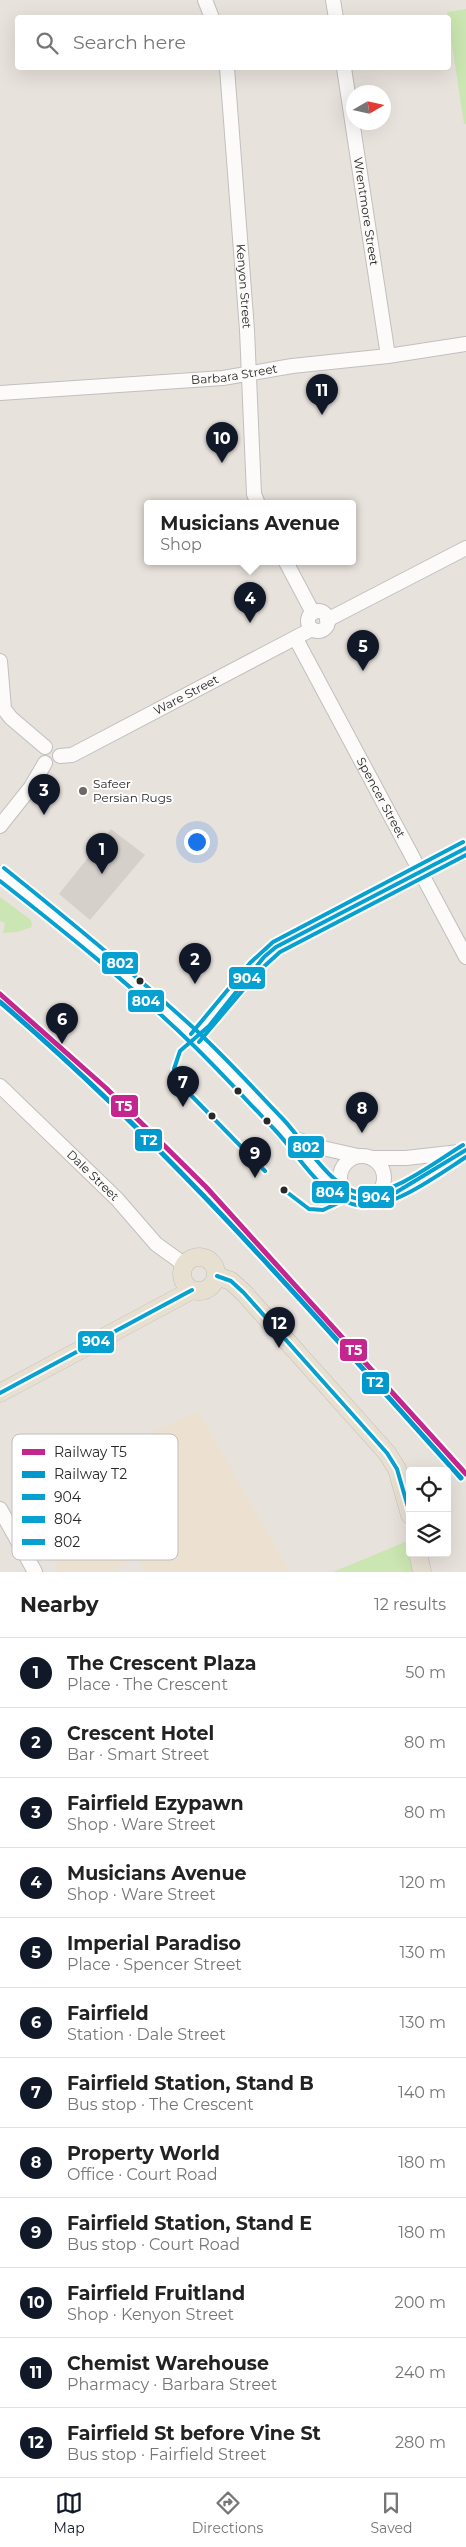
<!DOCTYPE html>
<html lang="en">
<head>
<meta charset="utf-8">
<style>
  :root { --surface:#fff; --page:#f6f6f6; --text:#222; --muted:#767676; --line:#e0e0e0; --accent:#111827 }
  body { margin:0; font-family:Montserrat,sans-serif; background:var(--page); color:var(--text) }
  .controls { position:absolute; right:15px; bottom:15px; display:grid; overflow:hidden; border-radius:5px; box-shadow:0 5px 20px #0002 }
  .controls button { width:45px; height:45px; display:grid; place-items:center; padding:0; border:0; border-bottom:1px solid var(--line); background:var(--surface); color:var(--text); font:25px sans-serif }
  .compass { position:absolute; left:346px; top:85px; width:45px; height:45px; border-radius:50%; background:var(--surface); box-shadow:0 5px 20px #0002; rotate:81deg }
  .you { position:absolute; left:196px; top:841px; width:18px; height:18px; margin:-12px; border:4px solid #fff; border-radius:50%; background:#1a73e8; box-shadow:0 0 0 8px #1a73e833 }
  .badge { display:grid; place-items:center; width:32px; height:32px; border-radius:50%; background:var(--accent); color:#fff; font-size:16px; font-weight:700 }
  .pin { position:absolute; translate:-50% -41px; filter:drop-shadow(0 1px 2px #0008) }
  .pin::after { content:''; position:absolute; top:26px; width:18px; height:15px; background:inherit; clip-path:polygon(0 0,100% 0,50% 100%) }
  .popup { position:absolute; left:144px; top:500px; width:212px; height:65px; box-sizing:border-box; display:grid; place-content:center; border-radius:5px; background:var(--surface); filter:drop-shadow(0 1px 4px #0005); font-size:16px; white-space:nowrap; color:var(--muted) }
  .popup b { font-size:19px; color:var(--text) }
  .popup::after { content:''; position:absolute; left:50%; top:100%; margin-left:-10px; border:10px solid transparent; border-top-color:var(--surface) }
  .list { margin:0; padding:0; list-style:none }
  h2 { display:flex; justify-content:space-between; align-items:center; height:65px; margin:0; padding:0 20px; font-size:21px }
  h2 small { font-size:16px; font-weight:400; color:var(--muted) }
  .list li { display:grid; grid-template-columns:32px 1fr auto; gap:15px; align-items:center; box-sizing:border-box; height:70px; padding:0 20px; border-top:1px solid var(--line) }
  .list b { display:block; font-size:19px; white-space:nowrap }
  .list p { margin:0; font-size:16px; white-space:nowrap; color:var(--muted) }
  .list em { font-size:16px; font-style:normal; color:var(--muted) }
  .icon { flex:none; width:28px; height:28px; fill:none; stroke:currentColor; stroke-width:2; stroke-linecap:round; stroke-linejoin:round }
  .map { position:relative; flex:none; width:466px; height:1572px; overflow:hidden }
  .search { position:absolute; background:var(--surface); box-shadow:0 5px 20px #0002; left:15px; right:15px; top:15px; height:55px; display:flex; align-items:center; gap:12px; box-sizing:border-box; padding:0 18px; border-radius:5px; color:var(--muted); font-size:19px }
  .sheet { height:905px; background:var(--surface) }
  nav { display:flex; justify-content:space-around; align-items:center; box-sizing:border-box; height:70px; border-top:1px solid var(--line); background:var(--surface); font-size:14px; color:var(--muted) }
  nav a { display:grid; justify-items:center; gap:2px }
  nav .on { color:var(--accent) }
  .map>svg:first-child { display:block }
  .education { fill:#ece1d0 }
  .green { fill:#cbe6b2 }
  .plaza { fill:#d6d0cb }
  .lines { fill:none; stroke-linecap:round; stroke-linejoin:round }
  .minor-casing { stroke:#c1bfbf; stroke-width:16 }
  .major-casing { stroke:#c0bdbb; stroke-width:19 }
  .minor { stroke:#fcfbfa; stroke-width:14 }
  .major { stroke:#e7e0d1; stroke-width:18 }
  .bus-1-casing { stroke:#fff; stroke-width:8 }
  .bus-2-casing { stroke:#fff; stroke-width:8 }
  .bus-3-casing { stroke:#fff; stroke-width:8 }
  .bus-1 { stroke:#06a0d1; stroke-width:4 }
  .bus-2 { stroke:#06a0d1; stroke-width:4 }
  .bus-3 { stroke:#06a0d1; stroke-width:4 }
  .rail-1-casing { stroke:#fff; stroke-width:9 }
  .rail-2-casing { stroke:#fff; stroke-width:9 }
  .rail-1 { stroke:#c4258f; stroke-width:5 }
  .rail-2 { stroke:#0098cd; stroke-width:5 }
  .poi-dot { fill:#6b6967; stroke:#fff; stroke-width:2 }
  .bus-dot { fill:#282828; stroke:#fff; stroke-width:2 }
  .labels { text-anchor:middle; stroke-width:4; stroke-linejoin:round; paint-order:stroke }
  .street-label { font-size:12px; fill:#282828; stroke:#fff }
  .poi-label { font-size:12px; fill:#282828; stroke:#fff; text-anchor:start }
  .key { fill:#fff; stroke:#bebebe; stroke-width:1 }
  .key-label { font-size:14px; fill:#282828 }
  .line-badge { stroke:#fff; stroke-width:2 }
  .badge-label { font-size:14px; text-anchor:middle; font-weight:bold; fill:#fff }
</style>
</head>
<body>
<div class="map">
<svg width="466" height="1572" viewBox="0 0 466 1572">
  <rect width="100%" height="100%" fill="#e8e2dc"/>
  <polygon class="education" points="198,1411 290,1572 145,1572 137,1558 111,1572 59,1572 18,1494"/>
  <g class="green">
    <polygon points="466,9 466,124 464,124 447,12"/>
    <polygon points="0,897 31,920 32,927 17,932 3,933 5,923 0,921"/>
    <polygon points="410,1540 410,1553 417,1572 333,1572"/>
  </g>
  <polygon class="plaza" points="111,829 145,855 90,920 59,894"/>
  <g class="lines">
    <defs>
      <g id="minor">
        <polyline points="205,0 212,18"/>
        <polyline points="333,0 336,18"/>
        <path id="s1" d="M227 68 247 330 254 494 258 504"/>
        <path id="s2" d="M344 68 388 356"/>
        <path id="s3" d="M0 393 223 378 292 366 388 356 466 344"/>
        <polyline points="286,562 313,613"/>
        <circle cx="318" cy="621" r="10"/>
        <polyline points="327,620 466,548"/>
        <path id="s4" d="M296 639 466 957"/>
        <polyline points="0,661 4,709 11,718 45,747"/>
        <path id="s5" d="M60 756 72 755 312 629"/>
        <polyline points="0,826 31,787 45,763"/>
        <polyline points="0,873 76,933 195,1038 291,1137 317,1173 345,1193"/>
        <path d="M195 1038C225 1011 245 970 276 947L466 848"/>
        <path id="s6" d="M0 1086 117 1199 156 1244 185 1265"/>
        <polyline points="291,1137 318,1147 358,1156"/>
        <circle cx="362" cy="1178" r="22"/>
        <polyline points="371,1158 406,1158 459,1152"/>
        <path d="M373 1197C409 1193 436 1168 466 1150"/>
        <polyline points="0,1509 35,1572"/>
      </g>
      <g id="major">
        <circle cx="199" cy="1274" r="17"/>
        <polyline points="217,1276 231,1281 244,1293 387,1453 397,1469 410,1515"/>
        <polyline points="0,1393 192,1290"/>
        <polyline points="418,1553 422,1572"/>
      </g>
    </defs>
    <use href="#minor" class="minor-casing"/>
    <use href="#major" class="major-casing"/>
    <use href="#minor" class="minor"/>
    <use href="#major" class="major"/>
    <defs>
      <g id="bus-1">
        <polyline points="265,1171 180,1084 174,1069 180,1051 209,1026 264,957 276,947 466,848"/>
        <polyline points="284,1190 309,1209 323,1210 351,1197 363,1200 395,1193 466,1150"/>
        <polyline points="217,1276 231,1281 244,1293 387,1453 397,1469 410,1514"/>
        <polyline points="0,1393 192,1290"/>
      </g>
      <g id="bus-2">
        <path d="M0 881C65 932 131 985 191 1043 220 1071 247 1101 275 1130 299 1155 323 1201 361 1206 391 1210 441 1173 466 1157"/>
        <polyline points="199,1042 259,971 280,952 466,855"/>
      </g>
      <g id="bus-3">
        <path d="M4 868C70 921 136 975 198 1032 228 1060 255 1090 283 1119 303 1140 331 1189 361 1193 391 1197 438 1160 463 1145"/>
        <polyline points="191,1034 250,963 273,942 463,842"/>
      </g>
    </defs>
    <use href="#bus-1" class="bus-1-casing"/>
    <use href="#bus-2" class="bus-2-casing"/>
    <use href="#bus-3" class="bus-3-casing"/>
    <use href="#bus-1" class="bus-1"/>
    <use href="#bus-2" class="bus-2"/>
    <use href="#bus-3" class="bus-3"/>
    <defs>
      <polyline id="rail-1" points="0,994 106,1088 206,1187 466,1474"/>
      <path id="rail-2" d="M0 1002C169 1146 313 1314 461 1478"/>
    </defs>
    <use href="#rail-1" class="rail-1-casing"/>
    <use href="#rail-2" class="rail-2-casing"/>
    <use href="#rail-1" class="rail-1"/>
    <use href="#rail-2" class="rail-2"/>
  </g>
  <circle class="poi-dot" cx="83" cy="791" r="5"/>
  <g class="bus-dot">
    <circle cx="140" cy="981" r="4.5"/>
    <circle cx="238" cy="1091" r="4.5"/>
    <circle cx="212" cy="1116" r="4.5"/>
    <circle cx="267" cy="1121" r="4.5"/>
    <circle cx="284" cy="1190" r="4.5"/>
  </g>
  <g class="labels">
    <g class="street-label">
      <text dy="4" stroke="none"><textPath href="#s2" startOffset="145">Wrentmore Street</textPath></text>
      <text dy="4" stroke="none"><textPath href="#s1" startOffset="219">Kenyon Street</textPath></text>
      <text dy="4" stroke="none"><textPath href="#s3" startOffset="235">Barbara Street</textPath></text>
      <text dy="4" stroke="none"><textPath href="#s5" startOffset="141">Ware Street</textPath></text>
      <text dy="4" stroke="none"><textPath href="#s4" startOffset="180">Spencer Street</textPath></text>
      <text dy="4" stroke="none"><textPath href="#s6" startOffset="129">Dale Street</textPath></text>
    </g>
    <g class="poi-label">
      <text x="93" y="788">Safeer<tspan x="93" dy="14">Persian Rugs</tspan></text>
    </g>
  </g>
  <rect x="12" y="1434" width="166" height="126" rx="8" class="key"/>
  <rect x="22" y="1449" width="23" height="6" fill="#c4258f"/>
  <rect x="22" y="1471" width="23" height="7" fill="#0098cd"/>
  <rect x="22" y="1494" width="23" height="6" fill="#06a0d1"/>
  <rect x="22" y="1516" width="23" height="7" fill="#06a0d1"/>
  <rect x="22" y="1539" width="23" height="6" fill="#06a0d1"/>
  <g class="key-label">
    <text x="54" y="1457">Railway T5</text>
    <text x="54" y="1479">Railway T2</text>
    <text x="54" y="1502">904</text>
    <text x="54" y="1524">804</text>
    <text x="54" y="1547">802</text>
  </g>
  <g class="line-badge">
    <rect x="101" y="951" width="38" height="24" rx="5" fill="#06a0d1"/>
    <rect x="228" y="966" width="38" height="24" rx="5" fill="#06a0d1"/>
    <rect x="127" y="989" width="38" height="24" rx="5" fill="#06a0d1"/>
    <rect x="110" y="1094" width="29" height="24" rx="5" fill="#c4258f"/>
    <rect x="134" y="1128" width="29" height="24" rx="5" fill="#0098cd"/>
    <rect x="287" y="1135" width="38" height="24" rx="5" fill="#06a0d1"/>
    <rect x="311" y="1180" width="39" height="24" rx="5" fill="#06a0d1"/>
    <rect x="357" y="1185" width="38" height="24" rx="5" fill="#06a0d1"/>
    <rect x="77" y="1330" width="38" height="24" rx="5" fill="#06a0d1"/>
    <rect x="339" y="1338" width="29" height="24" rx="5" fill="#c4258f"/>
    <rect x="361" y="1371" width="29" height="24" rx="5" fill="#0098cd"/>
  </g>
  <g class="badge-label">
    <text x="120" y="968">802</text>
    <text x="247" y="983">904</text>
    <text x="146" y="1006">804</text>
    <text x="124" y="1111">T5</text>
    <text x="149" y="1145">T2</text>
    <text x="306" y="1152">802</text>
    <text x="330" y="1197">804</text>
    <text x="376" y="1202">904</text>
    <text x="96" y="1346">904</text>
    <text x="354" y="1355">T5</text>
    <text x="375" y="1387">T2</text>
  </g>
</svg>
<div class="controls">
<button><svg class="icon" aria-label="locate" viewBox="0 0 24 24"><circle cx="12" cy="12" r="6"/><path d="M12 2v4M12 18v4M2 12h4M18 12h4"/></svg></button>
<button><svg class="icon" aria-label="layers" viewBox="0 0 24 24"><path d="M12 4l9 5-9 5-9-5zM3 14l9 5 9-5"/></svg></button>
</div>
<svg class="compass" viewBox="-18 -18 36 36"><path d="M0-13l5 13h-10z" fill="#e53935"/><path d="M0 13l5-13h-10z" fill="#767676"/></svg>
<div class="you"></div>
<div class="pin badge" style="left:102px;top:874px">1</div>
<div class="pin badge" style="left:195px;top:984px">2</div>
<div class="pin badge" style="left:44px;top:815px">3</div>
<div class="pin badge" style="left:250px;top:623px">4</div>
<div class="popup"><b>Musicians Avenue</b>Shop</div>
<div class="pin badge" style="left:363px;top:671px">5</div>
<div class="pin badge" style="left:62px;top:1044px">6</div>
<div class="pin badge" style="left:183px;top:1107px">7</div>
<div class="pin badge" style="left:362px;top:1133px">8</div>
<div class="pin badge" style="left:255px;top:1178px">9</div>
<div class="pin badge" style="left:222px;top:463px">10</div>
<div class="pin badge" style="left:322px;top:415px">11</div>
<div class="pin badge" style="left:279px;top:1348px">12</div>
<div class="search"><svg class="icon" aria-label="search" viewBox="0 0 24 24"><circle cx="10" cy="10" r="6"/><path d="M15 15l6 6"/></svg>Search here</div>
</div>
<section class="sheet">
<h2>Nearby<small>12 results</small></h2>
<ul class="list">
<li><span class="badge">1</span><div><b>The Crescent Plaza</b><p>Place · The Crescent</p></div><em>50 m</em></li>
<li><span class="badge">2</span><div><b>Crescent Hotel</b><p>Bar · Smart Street</p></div><em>80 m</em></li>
<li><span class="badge">3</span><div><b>Fairfield Ezypawn</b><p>Shop · Ware Street</p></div><em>80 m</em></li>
<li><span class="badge">4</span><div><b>Musicians Avenue</b><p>Shop · Ware Street</p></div><em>120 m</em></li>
<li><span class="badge">5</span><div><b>Imperial Paradiso</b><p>Place · Spencer Street</p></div><em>130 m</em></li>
<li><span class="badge">6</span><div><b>Fairfield</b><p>Station · Dale Street</p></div><em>130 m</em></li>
<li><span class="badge">7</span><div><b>Fairfield Station, Stand B</b><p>Bus stop · The Crescent</p></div><em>140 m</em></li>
<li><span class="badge">8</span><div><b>Property World</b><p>Office · Court Road</p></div><em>180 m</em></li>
<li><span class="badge">9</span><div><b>Fairfield Station, Stand E</b><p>Bus stop · Court Road</p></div><em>180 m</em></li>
<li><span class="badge">10</span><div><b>Fairfield Fruitland</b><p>Shop · Kenyon Street</p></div><em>200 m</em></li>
<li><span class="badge">11</span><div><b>Chemist Warehouse</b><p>Pharmacy · Barbara Street</p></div><em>240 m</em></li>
<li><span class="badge">12</span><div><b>Fairfield St before Vine St</b><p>Bus stop · Fairfield Street</p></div><em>280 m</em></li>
</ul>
</section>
<nav>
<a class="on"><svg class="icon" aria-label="map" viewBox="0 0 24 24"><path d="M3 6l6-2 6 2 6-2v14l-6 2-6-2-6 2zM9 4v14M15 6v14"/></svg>Map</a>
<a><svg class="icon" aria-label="directions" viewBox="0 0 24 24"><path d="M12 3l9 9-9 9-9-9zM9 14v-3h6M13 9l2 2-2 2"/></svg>Directions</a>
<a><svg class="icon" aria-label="saved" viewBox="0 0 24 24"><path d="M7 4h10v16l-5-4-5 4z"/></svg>Saved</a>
</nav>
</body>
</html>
